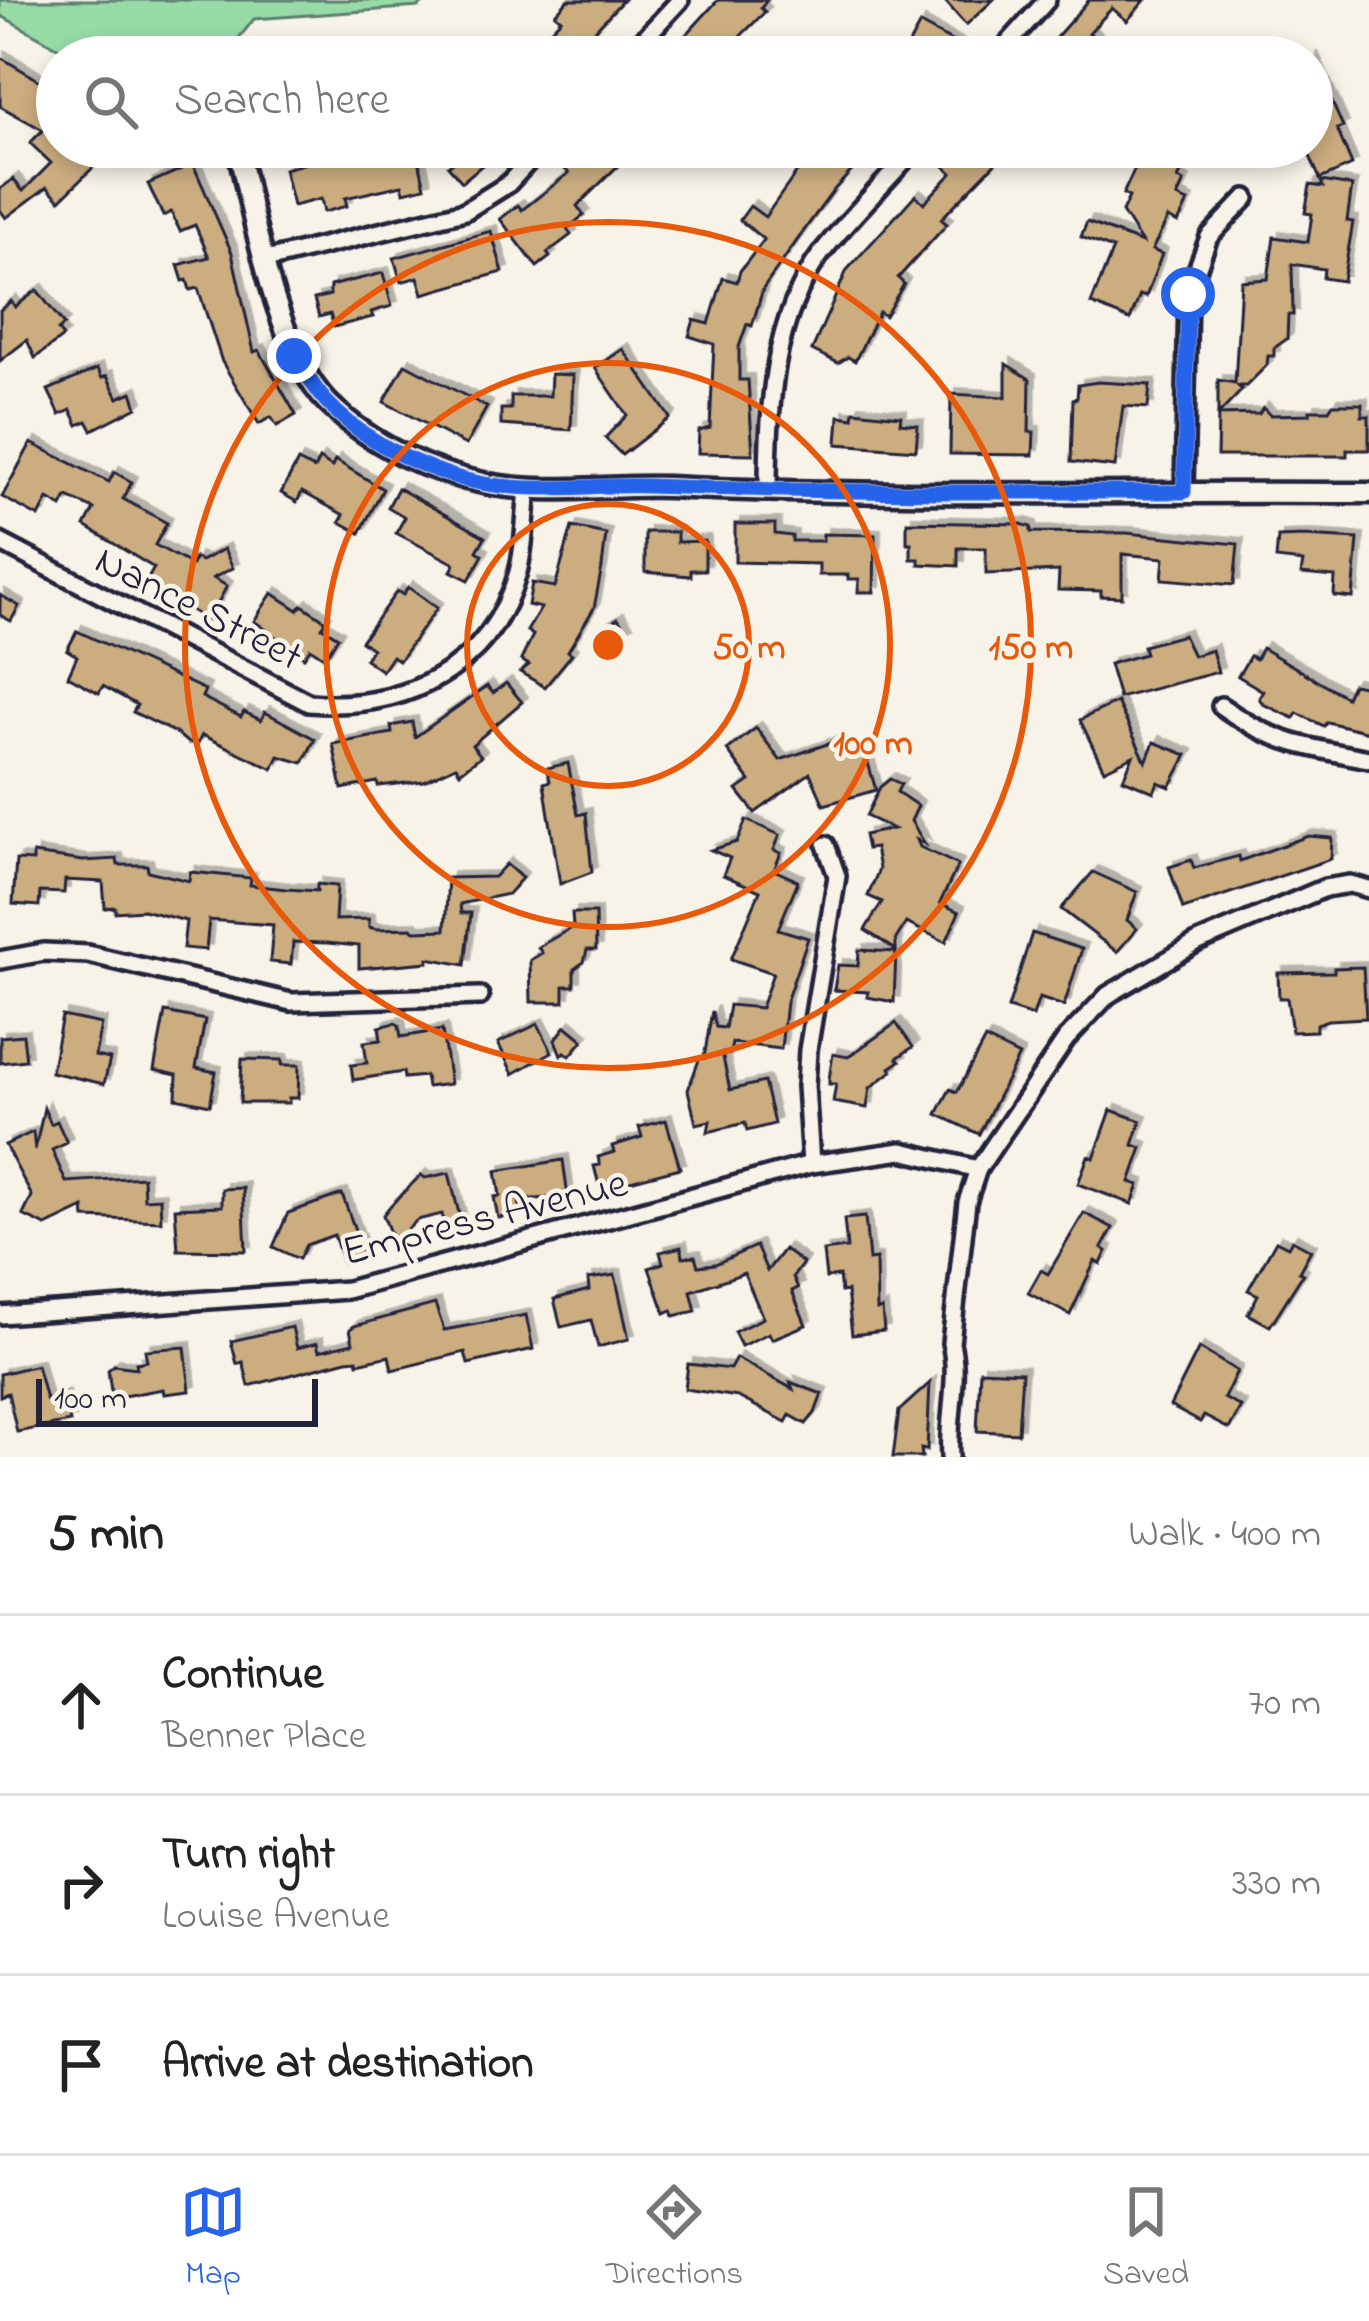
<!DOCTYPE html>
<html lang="en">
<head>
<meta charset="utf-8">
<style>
  :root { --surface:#fff; --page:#f6f6f6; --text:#222; --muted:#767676; --line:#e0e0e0; --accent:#2563eb }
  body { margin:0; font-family:"Indie Flower",sans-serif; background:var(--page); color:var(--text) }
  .scale { position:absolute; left:36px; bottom:30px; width:282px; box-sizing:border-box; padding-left:12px; border:6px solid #22223b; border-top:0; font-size:33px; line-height:42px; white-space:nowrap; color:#22223b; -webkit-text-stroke:9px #f7f3e8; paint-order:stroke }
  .stop { position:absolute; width:36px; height:36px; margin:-27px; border:9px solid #2563eb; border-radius:50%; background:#fff }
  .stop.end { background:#2563eb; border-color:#fff; box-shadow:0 3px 12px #0008 }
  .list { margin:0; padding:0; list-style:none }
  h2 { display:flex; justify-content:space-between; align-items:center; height:156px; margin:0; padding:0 48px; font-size:51px }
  h2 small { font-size:39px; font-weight:400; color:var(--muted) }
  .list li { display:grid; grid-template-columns:78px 1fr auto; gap:36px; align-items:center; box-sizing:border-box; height:180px; padding:0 48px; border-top:3px solid var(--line) }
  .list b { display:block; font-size:45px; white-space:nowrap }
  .list p { margin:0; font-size:39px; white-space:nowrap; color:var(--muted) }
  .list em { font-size:39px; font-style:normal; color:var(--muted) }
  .icon { flex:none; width:66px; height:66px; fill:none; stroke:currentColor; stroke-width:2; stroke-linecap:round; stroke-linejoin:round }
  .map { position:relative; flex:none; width:1369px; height:1457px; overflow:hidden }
  .search { position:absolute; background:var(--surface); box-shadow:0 6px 18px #0003; left:36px; right:36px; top:36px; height:132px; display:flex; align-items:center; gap:30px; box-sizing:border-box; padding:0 42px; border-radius:66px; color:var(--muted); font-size:45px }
  .sheet { height:696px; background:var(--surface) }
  nav { display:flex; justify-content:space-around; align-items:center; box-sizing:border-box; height:168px; border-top:3px solid var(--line); background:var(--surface); font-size:33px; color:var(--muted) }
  nav a { display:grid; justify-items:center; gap:6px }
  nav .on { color:var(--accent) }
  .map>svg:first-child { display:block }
  .green { fill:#97dba7; stroke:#5c7e71; stroke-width:3 }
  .building { fill:#ccad80; stroke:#22223b; stroke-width:3; filter:url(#shadow) }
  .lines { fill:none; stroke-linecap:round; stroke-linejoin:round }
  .minor-casing { stroke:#22223b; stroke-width:24 }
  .tertiary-casing { stroke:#22223b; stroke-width:27 }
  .minor { stroke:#f7f3e8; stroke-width:15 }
  .tertiary { stroke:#f7f3e8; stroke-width:18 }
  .route { stroke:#2563eb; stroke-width:15 }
  .ring { fill:none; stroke:#e8590c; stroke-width:6 }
  .labels { text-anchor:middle; stroke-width:9; stroke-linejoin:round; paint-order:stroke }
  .street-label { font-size:42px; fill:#22223b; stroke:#f7f3e8 }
  .centre { fill:#e8590c; stroke:#f7f3e8; stroke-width:6 }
  .ring-label { font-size:36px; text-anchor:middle; font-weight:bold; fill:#e8590c; stroke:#f7f3e8; stroke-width:9; stroke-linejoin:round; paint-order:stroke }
</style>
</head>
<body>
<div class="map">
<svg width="1369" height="1457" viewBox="0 0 1369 1457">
  <defs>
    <filter id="shadow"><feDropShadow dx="5.5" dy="-5.5" stdDeviation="0" flood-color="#0004"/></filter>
  </defs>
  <rect width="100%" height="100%" fill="#f7f3e8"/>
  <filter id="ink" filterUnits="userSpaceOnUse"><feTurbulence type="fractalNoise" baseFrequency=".00833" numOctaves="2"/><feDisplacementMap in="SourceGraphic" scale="24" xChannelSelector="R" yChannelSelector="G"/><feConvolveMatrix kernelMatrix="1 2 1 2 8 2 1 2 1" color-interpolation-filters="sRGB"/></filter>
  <g filter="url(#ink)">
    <polygon class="green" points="0,0 426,0 419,7 254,19 224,57 75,57 0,15"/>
    <g class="building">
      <polygon points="568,0 623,0 570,57 524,57 561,19 555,14"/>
      <polygon points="718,0 767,0 761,8 765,12 719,57 666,57"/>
      <polygon points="944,0 993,0 966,25"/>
      <polygon points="1089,0 1145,0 1127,21 1112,8 1089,33 1105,47 1097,57 1039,57"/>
      <polygon points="920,24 957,44 953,57 902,57"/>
      <polygon points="0,57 57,91 57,147 114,147 60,200 47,187 6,218 0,210 0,189 13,179 23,191 51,163 30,143 43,130 0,106"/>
      <polygon points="1312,57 1343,127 1337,129 1352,165 1320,179 1306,147 1312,147"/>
      <polygon points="448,147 504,147 462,182 448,166 458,158"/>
      <polygon points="577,147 637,147 577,206 584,215 567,229 571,235 547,253 550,257 537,267 500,219 518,205 522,210 569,173 560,165"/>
      <polygon points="822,147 874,147 833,191 808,225 763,289 752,326 747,324 739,347 739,380 748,380 753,454 698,453 699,431 710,428 714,344 689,336 694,320 709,324 723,278 737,282 740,271 764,240 740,220 750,206 765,217 797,172"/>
      <polygon points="945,147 1011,147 941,219 947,224 898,278 904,284 885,316 879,312 855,361 848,357 838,363 812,350 847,270 915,195 924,203 952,173 944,166 954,155"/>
      <polygon points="1145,147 1193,147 1178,179 1184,182 1177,197 1188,202 1178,223 1168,218 1152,250 1162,254 1146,297 1140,295 1130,320 1091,304 1113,249 1081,237 1087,222 1142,243 1122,212 1129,197 1123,194"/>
      <polygon points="386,149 388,159 417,152 425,187 404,192 402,185 345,198 347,206 324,212 321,199 293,206 284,169 333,156 335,160"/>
      <polygon points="193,164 232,253 254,352 259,350 296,415 277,426 271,417 259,424 222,362 198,288 190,290 187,280 183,281 178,265 209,257 195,225 180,231 171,212 163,216 148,184"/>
      <polygon points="1321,181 1352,186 1347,221 1353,222 1343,281 1323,278 1324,269 1292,264 1293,315 1288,315 1287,339 1274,348 1274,356 1268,356 1267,365 1246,386 1238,386 1242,390 1218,415 1218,380 1235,383 1241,281 1268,279 1274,237 1308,242 1312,214 1305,213 1310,185 1323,187"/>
      <polygon points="491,231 503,272 423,294 418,277 401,282 394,258"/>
      <polygon points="383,273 392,306 371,312 373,317 334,327 330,314 319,317 314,299 330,295 330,286"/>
      <polygon points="37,290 64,325 58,330 63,337 35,358 27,340 0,361 0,310 11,301 15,307"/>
      <polygon points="623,349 670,418 622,455 605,438 627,415 595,368"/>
      <polygon points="405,364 487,407 466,445 384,402"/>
      <polygon points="1006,364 1030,379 1029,432 1034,432 1033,455 950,454 951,394 1006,397"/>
      <polygon points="97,369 102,378 107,376 118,398 132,392 137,407 92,430 87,421 78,425 71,410 60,415 48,390"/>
      <polygon points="551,374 573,375 571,430 501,425 501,409 511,409 511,396 550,396"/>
      <polygon points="1098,382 1150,385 1148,408 1123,406 1115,467 1071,462 1073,399 1077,398 1078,385"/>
      <polygon points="1333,404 1362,404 1362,416 1369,416 1369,450 1347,450 1347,456 1217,456 1218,415 1259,414 1263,408 1270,415 1310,414 1310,410 1329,410"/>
      <polygon points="854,411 901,416 900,423 918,425 916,450 837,444 839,416 853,418"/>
      <polygon points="31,443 109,482 114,472 132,482 123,499 167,523 155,545 192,565 195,558 201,561 224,549 233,568 213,578 227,586 208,621 146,582 154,568 85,526 94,509 67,497 62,507 48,499 39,517 2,497"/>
      <polygon points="319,459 332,467 335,460 383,489 360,533 340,522 344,515 302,492 297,502 281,493 298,461 314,469"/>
      <polygon points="398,488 485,537 477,551 483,555 469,580 451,571 455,564 396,533 405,517 388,507"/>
      <polygon points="907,522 1021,524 1031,527 1031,532 1127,533 1238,544 1234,585 1162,579 1164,558 1122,554 1122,597 1101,596 1101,591 1058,590 1059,571 986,574 986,548 958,548 958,566 919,564 919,559 911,559 911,543 907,543"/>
      <polygon points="735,524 775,524 775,534 792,536 792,541 823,541 823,534 875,535 874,592 858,592 859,579 848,579 848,575 819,575 819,564 735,562"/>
      <polygon points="572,527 606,534 602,567 594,608 568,651 572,654 545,687 520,672 529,665 521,660 533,635 527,631 541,608 528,605 532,583 555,587"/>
      <polygon points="645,532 677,532 677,542 705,541 705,570 691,570 691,576 645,572"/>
      <polygon points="1304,536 1358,539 1353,598 1334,596 1335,577 1301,574 1303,562 1276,559 1278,537"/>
      <polygon points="408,587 437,608 399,661 392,656 382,671 365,659 372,649 361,641 397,591 403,595"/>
      <polygon points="272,593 298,610 302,605 326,621 322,627 338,637 325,658 310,648 304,657 254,621"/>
      <polygon points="0,595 19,606 11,621 0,615"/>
      <polygon points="618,618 627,631 615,639 597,632"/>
      <polygon points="77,631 205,690 202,697 241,717 244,712 261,720 265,712 315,739 303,763 279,756 273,769 202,735 198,743 188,743 176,733 133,712 137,705 103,686 99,693 68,676 77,656 67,650"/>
      <polygon points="1183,635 1193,656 1212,650 1218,672 1119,698 1109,664 1145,654 1143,646"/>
      <polygon points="1262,648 1346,697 1352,684 1369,687 1369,732 1327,722 1324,726 1297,713 1294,718 1263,704 1259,698 1263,691 1238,676 1250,656 1256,659"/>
      <polygon points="506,683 522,702 472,745 481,756 460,772 456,766 424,781 378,786 377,782 342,789 333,744 392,733 391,726 412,722 415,737 487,686 493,693"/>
      <polygon points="1117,702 1146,762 1154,742 1187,755 1170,787 1158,782 1154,792 1123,779 1133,756 1104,770 1080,720"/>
      <polygon points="756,728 780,760 839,740 843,752 863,746 876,790 824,805 810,773 755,813 737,790 750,781 727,750"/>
      <polygon points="568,763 578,815 586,813 592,872 560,884 544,783 550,781 547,768"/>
      <polygon points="890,779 901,784 897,792 918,806 911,821 925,844 917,840 920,847 958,865 940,903 959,912 946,942 906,923 896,939 896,950 865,930 882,902 868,896 879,869 875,848 867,849 864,835 893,829 866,816 880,787"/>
      <polygon points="746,820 780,835 774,850 781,853 774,870 798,881 778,929 808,938 786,1002 781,1049 732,1043 730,1054 722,1053 730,1090 764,1082 774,1124 747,1131 745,1123 708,1132 710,1121 696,1124 688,1090 700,1057 704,1058 712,1011 716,1027 725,1028 729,1005 761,1008 773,973 731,959 760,891 723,875 730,858 711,850 737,842"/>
      <polygon points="1308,836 1332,838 1331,859 1183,909 1169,867 1191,860 1194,868 1239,856 1240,861"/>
      <polygon points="33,854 83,861 117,859 118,865 147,865 148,871 189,881 190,872 251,878 250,885 286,889 317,891 317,884 337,886 335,920 369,919 369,927 376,929 411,928 415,931 445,930 448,878 494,877 506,864 522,878 508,894 460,904 461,913 471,913 465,965 428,958 428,962 359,968 359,946 327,943 293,942 291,964 270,962 273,925 209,920 206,950 183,948 186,921 143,910 115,912 115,907 105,908 103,882 65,880 64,893 40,892 39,906 13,904 16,860 33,861"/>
      <polygon points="1093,872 1137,892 1127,920 1137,929 1117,952 1061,909"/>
      <polygon points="572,913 595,913 596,950 587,950 584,962 574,969 574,986 564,986 564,1002 531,1002 530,960 542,953 538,947 573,927"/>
      <polygon points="1032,933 1082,949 1064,1006 1039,998 1033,1016 1008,1008"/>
      <polygon points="859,950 896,952 894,1002 867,997 868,992 834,990 838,965 858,966"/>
      <polygon points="1363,967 1366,1018 1328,1020 1316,1024 1316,1031 1292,1032 1287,998 1279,998 1278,973 1334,972 1334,968"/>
      <polygon points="165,1012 205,1020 196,1068 216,1072 210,1105 176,1098 177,1075 154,1070"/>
      <polygon points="62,1016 101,1024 95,1056 110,1059 104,1084 51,1072"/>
      <polygon points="395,1023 399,1025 401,1037 442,1030 450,1084 427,1087 425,1076 404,1078 403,1072 353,1080 351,1065 367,1063 364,1042 381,1040 379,1027"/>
      <polygon points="896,1023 913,1047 897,1058 900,1061 890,1068 892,1071 870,1088 867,1108 833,1102 836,1084 829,1084 829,1079 833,1054 848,1057"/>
      <polygon points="538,1024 552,1052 513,1074 498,1043"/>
      <polygon points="566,1026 583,1040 570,1056 565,1052 561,1055 555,1040"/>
      <polygon points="23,1035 26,1060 0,1063 0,1037"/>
      <polygon points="985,1039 1019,1056 979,1134 937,1114 950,1089 957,1092"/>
      <polygon points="242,1059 282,1060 282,1065 299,1065 298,1098 289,1098 289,1103 240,1103"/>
      <polygon points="44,1108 51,1124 57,1121 67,1143 52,1150 66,1182 143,1177 144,1199 160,1198 161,1221 85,1218 84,1208 46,1226 23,1215 32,1196 5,1145 33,1132 35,1150"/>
      <polygon points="1111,1110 1141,1121 1133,1145 1142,1148 1130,1182 1139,1185 1132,1204 1078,1184 1088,1156 1094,1158"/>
      <polygon points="666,1120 680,1168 611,1186 610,1182 599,1185 594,1166 600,1165 598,1157 614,1152 612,1146 642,1137 639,1127"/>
      <polygon points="563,1160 568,1197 519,1200 521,1214 498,1218 494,1197 500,1196 496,1171"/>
      <polygon points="449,1173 462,1226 446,1230 442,1214 417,1220 394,1243 383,1215 390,1206 421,1175 425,1178"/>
      <polygon points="243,1188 246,1251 178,1250 175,1208 222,1206 222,1189"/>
      <polygon points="342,1194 364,1255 343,1262 334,1235 306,1245 299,1259 273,1247 288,1213"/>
      <polygon points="1084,1213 1113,1228 1102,1248 1107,1251 1101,1264 1095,1261 1070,1315 1028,1293 1041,1270 1048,1274"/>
      <polygon points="865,1217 869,1260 876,1259 877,1310 882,1309 884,1331 852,1335 847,1291 841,1292 839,1276 826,1278 823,1251 847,1248 844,1219"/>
      <polygon points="1292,1240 1311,1250 1299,1272 1303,1274 1270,1326 1248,1314 1258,1295 1248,1290 1276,1241 1288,1247"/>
      <polygon points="756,1246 767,1271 784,1249 803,1263 793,1277 798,1288 792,1291 806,1325 772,1339 769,1333 741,1346 734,1332 763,1318 744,1273 691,1291 696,1311 674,1316 672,1310 665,1313 649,1268 663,1263 660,1252 681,1247 683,1257 695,1256 698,1266 715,1264"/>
      <polygon points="615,1275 629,1339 598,1347 591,1320 561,1327 554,1299 589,1290 588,1279"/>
      <polygon points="435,1304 444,1330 526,1315 533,1349 468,1364 465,1352 392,1370 389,1356 358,1363 357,1359 347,1360 249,1386 243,1362 237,1364 231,1341 292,1327 297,1348 317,1343 319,1351 353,1343 350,1329 354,1326"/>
      <polygon points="185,1347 190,1391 164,1394 163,1389 112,1398 108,1370 114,1365 137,1368 136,1363 147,1361 145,1350"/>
      <polygon points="1199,1348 1237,1371 1224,1398 1241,1407 1229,1429 1204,1416 1200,1422 1170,1406"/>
      <polygon points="736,1358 793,1389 790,1382 822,1394 815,1413 806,1424 790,1415 786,1422 738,1397 685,1389 688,1364 730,1369"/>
      <polygon points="37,1365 46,1400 64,1396 70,1422 17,1432 8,1393 0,1396 0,1374"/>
      <polygon points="980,1370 1022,1372 1018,1433 977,1431"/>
      <polygon points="930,1383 927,1450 921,1449 922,1457 893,1457 899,1411"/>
    </g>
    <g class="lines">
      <defs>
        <g id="minor">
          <polyline points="627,57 680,0"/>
          <polyline points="996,57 1047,0"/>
          <polyline points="266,260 465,211 508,184 542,147"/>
          <path d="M768 492C768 411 771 319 823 251 852 215 886 182 916 147"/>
          <polyline points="1184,492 1188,294 1209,237 1246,198"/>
          <path d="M0 542 309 703C404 711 491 669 518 572 525 546 525 516 528 489"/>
          <path d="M1221 706C1274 744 1307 747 1369 759"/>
          <polyline points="0,960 44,952 88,954 291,1002 480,996"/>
          <polyline points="811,1164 806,1086 808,1050 837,876 826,845"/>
          <polyline points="0,1315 347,1290 811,1164 902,1151 978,1169"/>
          <path d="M950 1457C947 1420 960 1378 951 1343L967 1202 978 1169 1066 1039 1108 995 1198 942 1325 888 1350 884 1369 889"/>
        </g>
        <path id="tertiary" d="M238 149C254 219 277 352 328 403 370 444 430 473 488 484 547 495 609 485 669 487 902 498 1136 491 1369 493"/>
      </defs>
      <use href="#minor" class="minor-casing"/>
      <use href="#tertiary" class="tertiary-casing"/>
      <use href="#minor" class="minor"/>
      <use href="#tertiary" class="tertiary"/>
    </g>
  </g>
  <g class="lines" filter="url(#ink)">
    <path class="route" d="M294 356C304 370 313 387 325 400 356 435 405 460 449 475 513 497 581 484 648 486 826 493 1005 492 1184 492L1188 294"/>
  </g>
  <g class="ring">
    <circle cx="608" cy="645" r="141"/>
    <circle cx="608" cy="645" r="282"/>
    <circle cx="608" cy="645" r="423"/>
  </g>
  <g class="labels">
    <g class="street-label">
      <text transform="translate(200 606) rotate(27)" y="15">Nance Street</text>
      <text transform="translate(484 1215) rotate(-14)" y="15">Empress Avenue</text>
    </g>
  </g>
  <circle cx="608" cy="645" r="18" class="centre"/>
  <g class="ring-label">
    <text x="749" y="658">50 m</text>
    <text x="1031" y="658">150 m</text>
    <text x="873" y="754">100 m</text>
  </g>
</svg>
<div class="scale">100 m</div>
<div class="stop" style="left:1188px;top:294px"></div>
<div class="stop end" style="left:294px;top:356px"></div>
<div class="search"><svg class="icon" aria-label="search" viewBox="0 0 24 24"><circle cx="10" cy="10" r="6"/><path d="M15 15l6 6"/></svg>Search here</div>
</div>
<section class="sheet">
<h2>5 min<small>Walk · 400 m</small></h2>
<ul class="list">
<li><svg class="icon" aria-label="ahead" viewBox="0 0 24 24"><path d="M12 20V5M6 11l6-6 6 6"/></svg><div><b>Continue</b><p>Benner Place</p></div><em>70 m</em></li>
<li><svg class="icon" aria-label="right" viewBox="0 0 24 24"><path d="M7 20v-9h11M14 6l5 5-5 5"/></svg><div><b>Turn right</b><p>Louise Avenue</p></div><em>330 m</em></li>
<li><svg class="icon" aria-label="arrive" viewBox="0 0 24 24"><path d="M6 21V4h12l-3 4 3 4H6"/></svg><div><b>Arrive at destination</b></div></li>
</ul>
</section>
<nav>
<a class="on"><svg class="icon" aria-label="map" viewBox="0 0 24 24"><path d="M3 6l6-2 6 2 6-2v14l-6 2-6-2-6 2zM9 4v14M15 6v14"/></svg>Map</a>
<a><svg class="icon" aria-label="directions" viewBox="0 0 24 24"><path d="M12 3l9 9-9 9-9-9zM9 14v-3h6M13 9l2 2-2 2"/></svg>Directions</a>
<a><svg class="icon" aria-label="saved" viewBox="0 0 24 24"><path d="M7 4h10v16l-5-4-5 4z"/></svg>Saved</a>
</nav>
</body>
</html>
